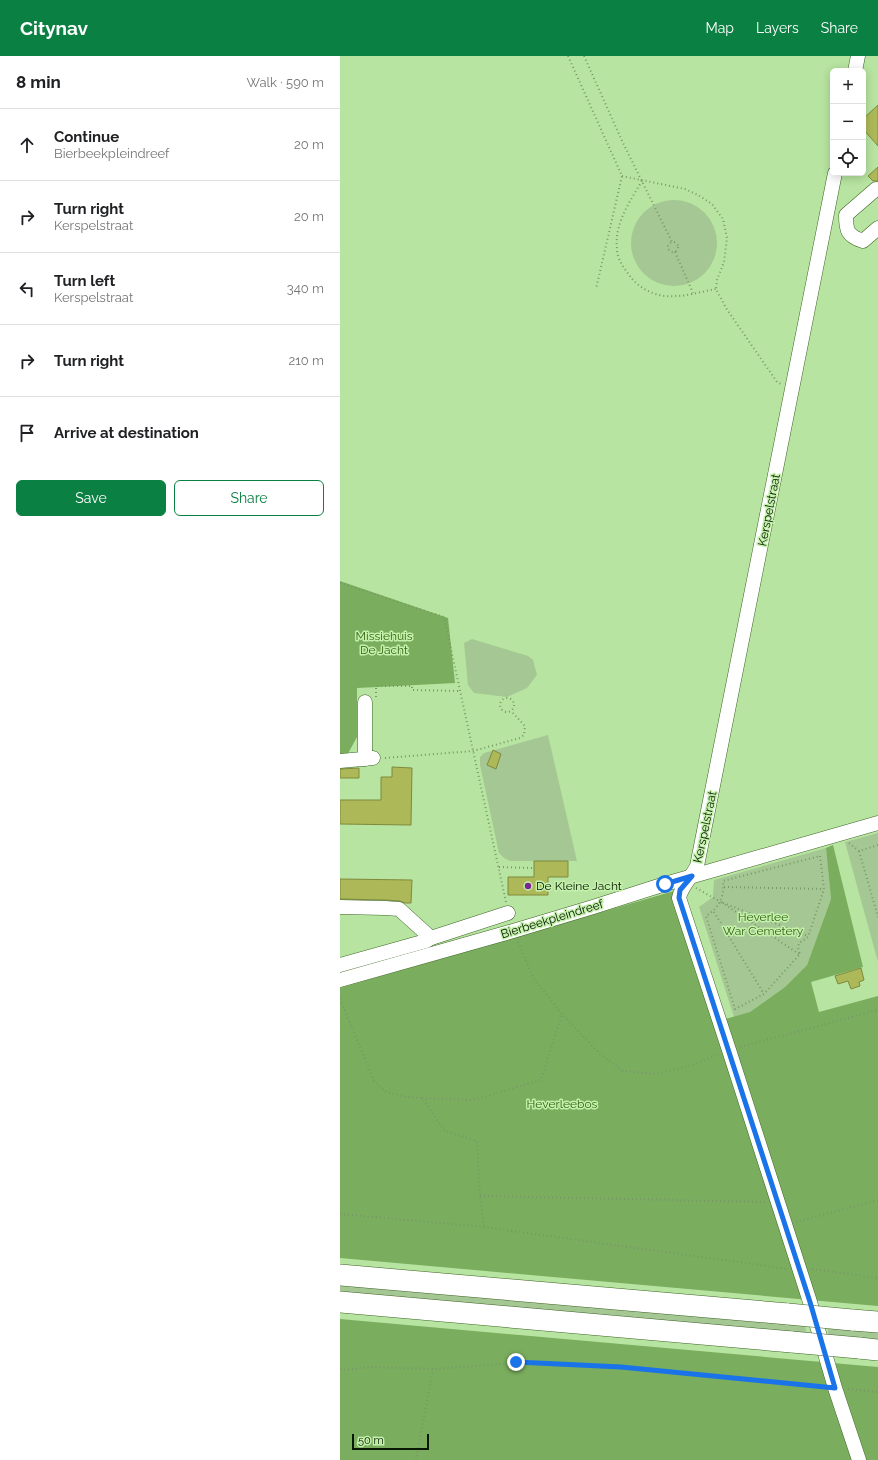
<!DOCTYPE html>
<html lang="en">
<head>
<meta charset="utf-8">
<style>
  :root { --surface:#fff; --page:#f6f6f6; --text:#202124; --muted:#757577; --line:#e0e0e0; --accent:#0b8043 }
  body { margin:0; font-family:Raleway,sans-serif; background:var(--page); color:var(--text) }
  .controls { position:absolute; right:12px; top:12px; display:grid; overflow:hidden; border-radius:6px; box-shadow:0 2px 10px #0003 }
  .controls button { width:36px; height:36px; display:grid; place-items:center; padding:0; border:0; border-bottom:1px solid var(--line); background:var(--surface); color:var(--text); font:20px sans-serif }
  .scale { position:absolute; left:12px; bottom:10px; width:77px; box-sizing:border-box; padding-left:4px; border:2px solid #071701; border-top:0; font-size:11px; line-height:14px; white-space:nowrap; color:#071701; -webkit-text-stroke:3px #c4f1ac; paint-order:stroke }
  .stop { position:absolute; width:12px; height:12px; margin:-9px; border:3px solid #1a73e8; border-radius:50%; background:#fff }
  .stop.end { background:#1a73e8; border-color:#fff; box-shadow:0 1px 4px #0008 }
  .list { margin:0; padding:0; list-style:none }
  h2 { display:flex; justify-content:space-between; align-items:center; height:52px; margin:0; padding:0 16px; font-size:17px }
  h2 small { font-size:13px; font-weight:400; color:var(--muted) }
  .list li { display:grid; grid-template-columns:26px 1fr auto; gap:12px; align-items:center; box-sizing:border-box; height:72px; padding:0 16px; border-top:1px solid var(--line) }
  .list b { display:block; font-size:15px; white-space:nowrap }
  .list p { margin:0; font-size:13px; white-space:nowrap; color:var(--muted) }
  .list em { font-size:13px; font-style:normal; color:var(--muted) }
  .actions { display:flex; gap:8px; padding:12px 16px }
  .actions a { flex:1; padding:9px 0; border:1px solid var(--accent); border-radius:6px; text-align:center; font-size:14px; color:var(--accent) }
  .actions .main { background:var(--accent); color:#fff }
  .icon { flex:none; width:22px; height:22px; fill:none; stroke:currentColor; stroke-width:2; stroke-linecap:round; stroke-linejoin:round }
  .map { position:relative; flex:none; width:538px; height:1404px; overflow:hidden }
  header { display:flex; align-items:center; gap:24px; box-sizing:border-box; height:56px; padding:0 20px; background:var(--accent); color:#fff }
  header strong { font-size:19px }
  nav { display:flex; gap:22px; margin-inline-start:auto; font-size:14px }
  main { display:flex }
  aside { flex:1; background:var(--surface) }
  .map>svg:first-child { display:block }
  .green { fill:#a5c794 }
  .forest { fill:#7aad5d }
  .building { fill:#adb958; stroke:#7f893b }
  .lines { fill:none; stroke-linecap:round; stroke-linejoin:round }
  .minor-casing { stroke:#3d6425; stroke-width:15 }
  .highway-casing { stroke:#3d6425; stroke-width:22 }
  .path { stroke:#796; stroke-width:2; stroke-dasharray:1 3; stroke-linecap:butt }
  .minor { stroke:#fff; stroke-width:14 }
  .highway { stroke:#fff; stroke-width:21 }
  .highway-bridge-casing { stroke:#3d6425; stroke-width:22; stroke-linecap:butt }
  .highway-bridge { stroke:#fff; stroke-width:21 }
  .route { stroke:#1a73e8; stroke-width:5 }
  .poi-dot { fill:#792797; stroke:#c4f1ac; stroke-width:1.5 }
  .labels { text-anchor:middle; stroke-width:3; stroke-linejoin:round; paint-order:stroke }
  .street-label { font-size:12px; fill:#071701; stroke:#c4f1ac }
  .park-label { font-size:12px; fill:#356411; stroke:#c4f1ac }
  .poi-label { font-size:12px; fill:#071701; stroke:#c4f1ac; text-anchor:start }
</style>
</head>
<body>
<header>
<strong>Citynav</strong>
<nav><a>Map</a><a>Layers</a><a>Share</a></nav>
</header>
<main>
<aside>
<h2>8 min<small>Walk · 590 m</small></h2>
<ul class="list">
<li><svg class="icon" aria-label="ahead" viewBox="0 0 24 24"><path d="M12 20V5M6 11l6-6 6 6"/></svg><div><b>Continue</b><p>Bierbeekpleindreef</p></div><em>20 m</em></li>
<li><svg class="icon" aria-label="right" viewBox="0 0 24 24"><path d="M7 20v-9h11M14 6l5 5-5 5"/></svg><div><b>Turn right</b><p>Kerspelstraat</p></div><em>20 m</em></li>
<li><svg class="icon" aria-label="left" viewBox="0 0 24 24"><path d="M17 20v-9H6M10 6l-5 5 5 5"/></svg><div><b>Turn left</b><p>Kerspelstraat</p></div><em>340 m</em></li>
<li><svg class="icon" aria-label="right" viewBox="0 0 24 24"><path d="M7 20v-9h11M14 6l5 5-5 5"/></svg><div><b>Turn right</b></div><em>210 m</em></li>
<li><svg class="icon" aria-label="arrive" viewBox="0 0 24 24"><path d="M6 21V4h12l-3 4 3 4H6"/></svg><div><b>Arrive at destination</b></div></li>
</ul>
<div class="actions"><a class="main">Save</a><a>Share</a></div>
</aside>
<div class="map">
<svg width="538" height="1404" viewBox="0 0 538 1404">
  <rect width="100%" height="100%" fill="#b7e4a0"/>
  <g class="green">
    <circle cx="334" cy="187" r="43"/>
    <polygon points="132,583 188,600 193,604 197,619 187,632 167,641 134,637 128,629 124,587"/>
    <polygon points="208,679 237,805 170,805 164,802 159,797 140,709 140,701 144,697"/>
    <polygon points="538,777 538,906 505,786"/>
    <polygon points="486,792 491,843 467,909 445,931 410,956 394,961 359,851 373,841 374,824"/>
    <polygon points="0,1228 465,1270 467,1278 0,1236"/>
    <polygon points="488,1272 538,1276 538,1284 488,1280"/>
  </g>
  <g class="forest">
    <polygon points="0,525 108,562 115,627 17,632 17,681 0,712"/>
    <polygon points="493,789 523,911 471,926 479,956 538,940 538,1250 0,1202 0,932 334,835 375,966 410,956 445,931 467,909 491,843 486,792"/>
    <polygon points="0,1263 538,1311 538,1404 0,1404"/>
  </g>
  <g class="building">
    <polygon points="538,49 538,90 523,73 523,63"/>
    <polygon points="538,111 538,125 533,125 528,120"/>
    <polygon points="153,694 161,698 156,713 147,709"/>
    <polygon points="52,711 72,712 71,769 0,768 0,744 41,744 41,721 52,721"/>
    <polygon points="19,712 19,722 0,722 0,713"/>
    <polygon points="194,805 228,805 228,821 208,821 208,839 168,839 168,821 194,821"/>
    <polygon points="0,823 72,824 71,847 65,847 60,845 46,844 0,843"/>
    <polygon points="521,912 524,924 519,926 520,930 511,933 508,925 498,928 495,920"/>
  </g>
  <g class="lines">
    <defs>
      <g id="minor">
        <polyline points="515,15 518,0"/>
        <path d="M495 117 357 810C352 821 341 830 339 842L389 994 470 1246 495 1332 519 1404"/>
        <path d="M536 133 506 159C506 174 507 180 523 185L538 172"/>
        <polyline points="25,703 25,646"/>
        <polyline points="0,705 33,702"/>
        <polyline points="0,851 45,852 59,853 91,882 168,857"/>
        <polyline points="0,909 86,885 91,882"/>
        <polyline points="0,924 173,875 253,851 325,828 538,767"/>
      </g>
      <g id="highway">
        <polyline points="0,1219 448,1258"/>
        <polyline points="0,1246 452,1286"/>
        <polyline points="512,1264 538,1266"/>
        <polyline points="519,1292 538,1294"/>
      </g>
    </defs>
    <use href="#minor" class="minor-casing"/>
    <use href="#highway" class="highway-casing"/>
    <g class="path">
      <polyline points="228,0 282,120 256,233"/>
      <polyline points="244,0 283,87 332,186"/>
      <polyline points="282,120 345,133 358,139 372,148 383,163 387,182 384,206 377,224 376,233 386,252 437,326 441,328"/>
      <path d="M302 125C290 145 274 168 277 193 277 204 286 215 292 223 303 235 320 242 336 240 349 240 363 235 376 233"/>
      <circle cx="333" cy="191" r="5"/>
      <polyline points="335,196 353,237"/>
      <polyline points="0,527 104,561 166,846"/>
      <polyline points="36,641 36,630 72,630 72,634 120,635"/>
      <circle cx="167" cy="649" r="7"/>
      <polyline points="45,702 133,695 180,682 184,679 185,670 171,655"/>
      <polyline points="509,787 519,795"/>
      <polyline points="538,789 519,795 538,861"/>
      <path d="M480 800 484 833 468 881 459 887 458 892 460 898 424 938 395 953 366 860C379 852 385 840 383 825Z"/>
      <polyline points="159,811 192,812"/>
      <polyline points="384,831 484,833"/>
      <polyline points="356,832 381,846"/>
      <polyline points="374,856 424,938"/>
      <polyline points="178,886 193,922 222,958 260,998 283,1015 317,1018 353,1009 379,998"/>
      <polyline points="459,898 381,846 468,880"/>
      <polyline points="0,943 34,1025 46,1036 65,1041 82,1042 105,1075 137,1085 140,1140 144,1170"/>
      <polyline points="400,991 538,954"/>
      <polyline points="82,1042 133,1044 201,1024 222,958"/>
      <polyline points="140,1140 426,1146"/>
      <polyline points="0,1158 144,1171 448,1213"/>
      <polyline points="456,1166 538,1144"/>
      <polyline points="472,1213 538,1222"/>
      <polyline points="0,1313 5,1314 28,1311 93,1313 176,1307 281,1311 483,1331"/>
      <polyline points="508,1333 538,1336"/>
      <polyline points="76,1404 93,1313"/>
    </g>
    <use href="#minor" class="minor"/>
    <use href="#highway" class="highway"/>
    <defs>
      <g id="highway-bridge">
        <polyline points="448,1258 512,1264"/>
        <polyline points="452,1286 519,1292"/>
      </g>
    </defs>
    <use href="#highway-bridge" class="highway-bridge-casing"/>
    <use href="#highway-bridge" class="highway-bridge"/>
  </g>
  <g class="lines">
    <polyline class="route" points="176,1306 281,1311 495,1332 470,1246 339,842 340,834 352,820 325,828"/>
  </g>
  <circle class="poi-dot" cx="188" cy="830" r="4"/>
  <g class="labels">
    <g class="street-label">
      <text transform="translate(429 454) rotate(-79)" y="4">Kerspelstraat</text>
      <text transform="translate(365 771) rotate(-78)" y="4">Kerspelstraat</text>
      <text transform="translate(212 863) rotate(-17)" y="4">Bierbeekpleindreef</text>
    </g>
    <g class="park-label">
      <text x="44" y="584">Missiehuis<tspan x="44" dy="14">De Jacht</tspan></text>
      <text x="423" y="865">Heverlee<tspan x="423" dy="14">War Cemetery</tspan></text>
      <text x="222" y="1052">Heverleebos</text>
    </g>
    <g class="poi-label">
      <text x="196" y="834">De Kleine Jacht</text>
    </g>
  </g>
</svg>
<div class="controls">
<button>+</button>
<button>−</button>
<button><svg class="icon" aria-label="locate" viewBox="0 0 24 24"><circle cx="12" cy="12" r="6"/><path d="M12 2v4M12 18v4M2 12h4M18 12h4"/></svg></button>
</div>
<div class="scale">50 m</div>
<div class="stop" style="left:325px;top:828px"></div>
<div class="stop end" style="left:176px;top:1306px"></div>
</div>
</main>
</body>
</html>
